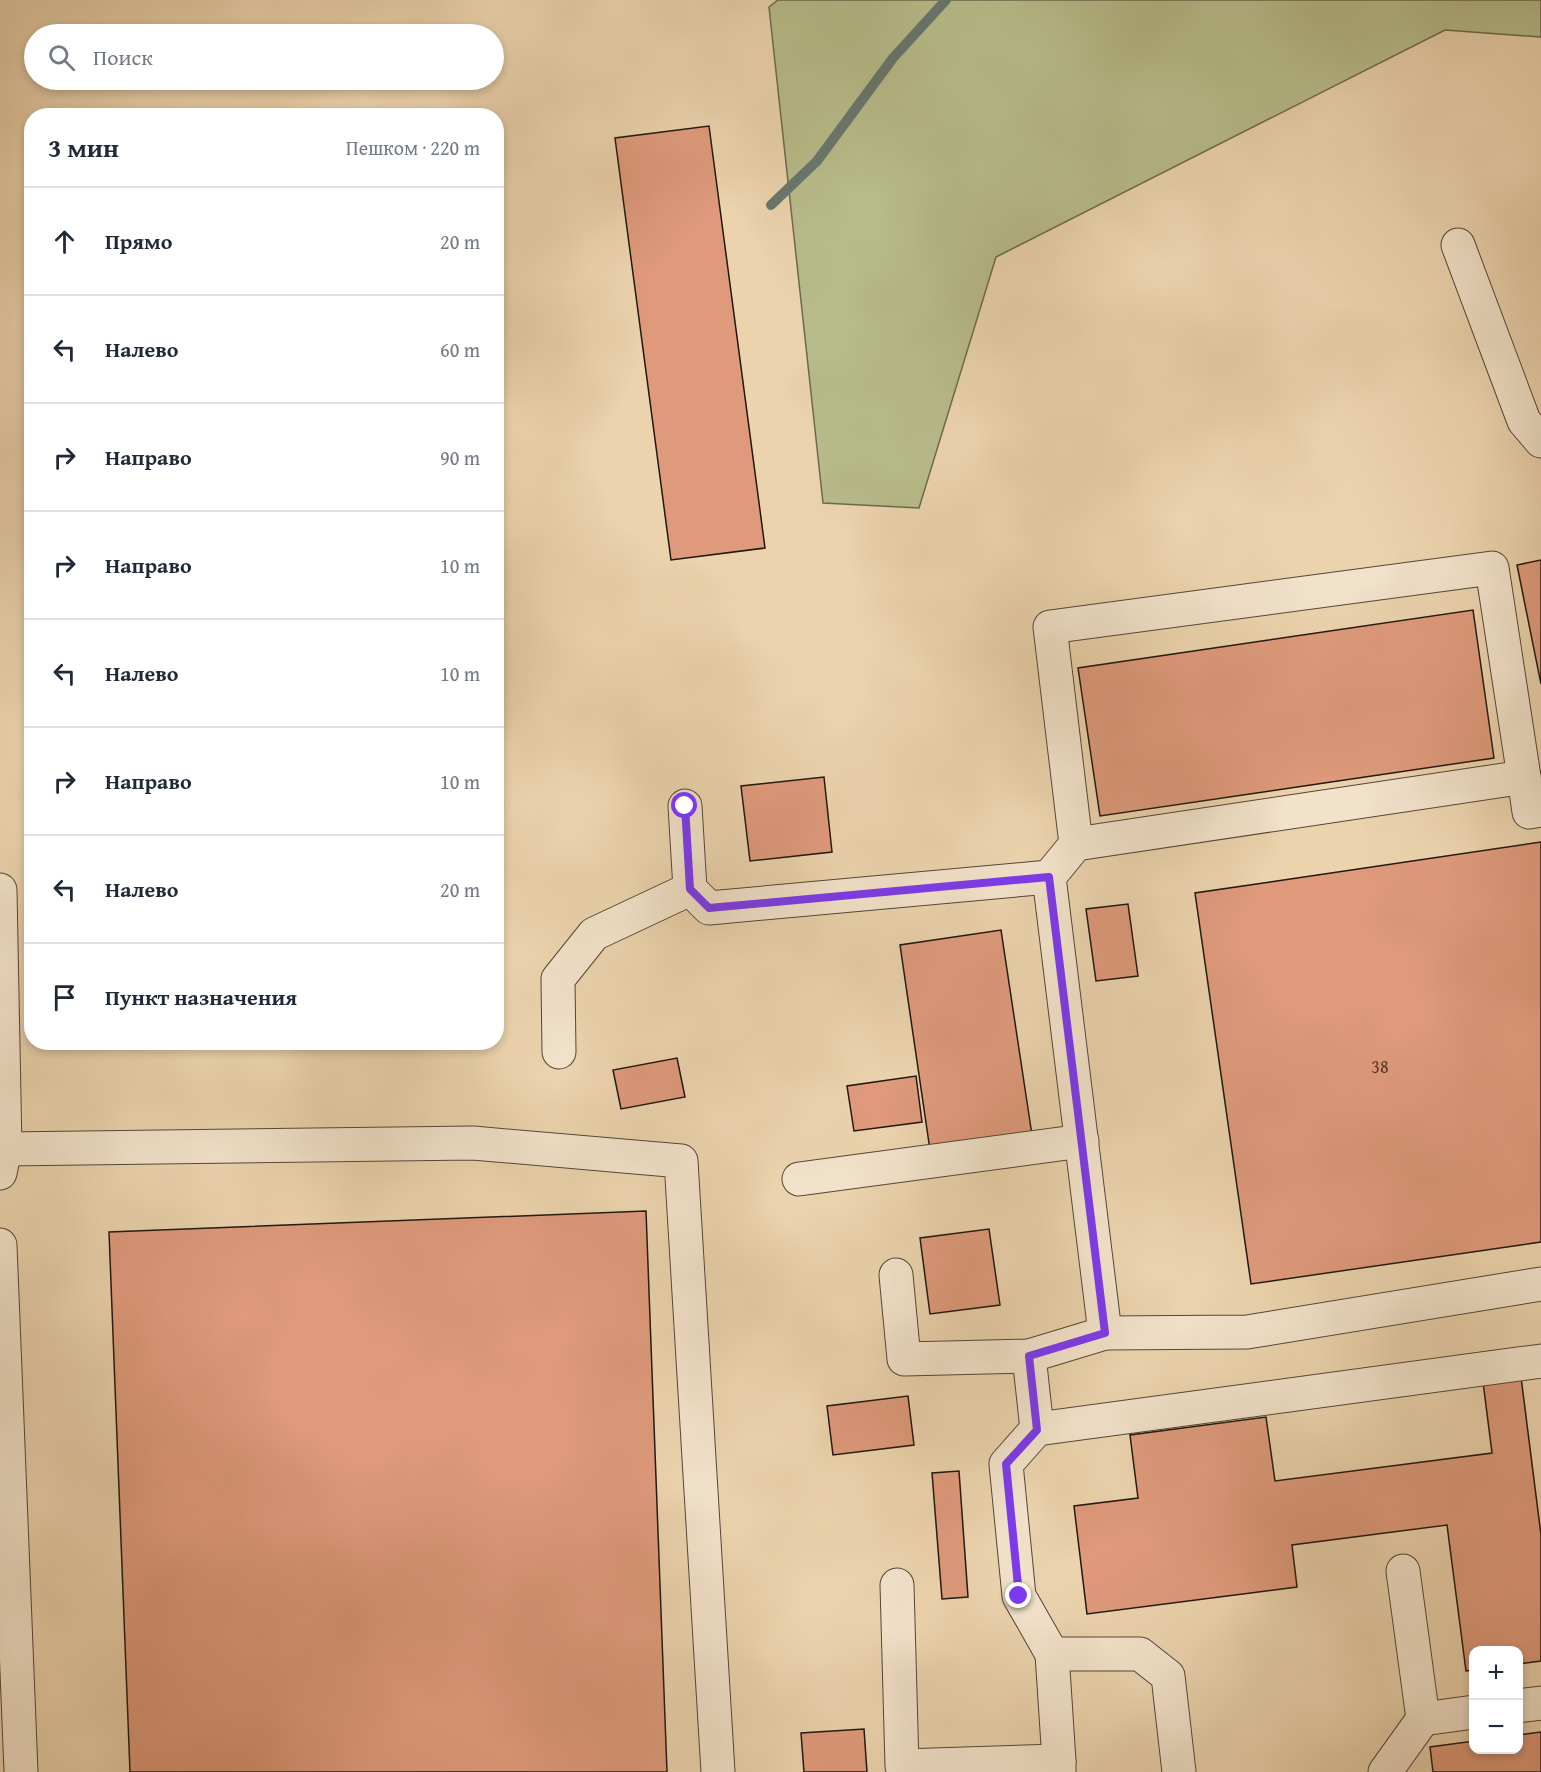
<!DOCTYPE html>
<html lang="ru">
<head>
<meta charset="utf-8">
<style>
  :root { --surface:#fff; --page:#f6f6f7; --text:#1f2937; --muted:#747a83; --line:#e0e1e3 }
  body { margin:0; font-family:"Gentium Book Plus",serif; background:var(--page); color:var(--text) }
  .controls { position:absolute; right:18px; bottom:18px; display:grid; overflow:hidden; border-radius:12px; box-shadow:0 3px 9px #0003 }
  .controls button { width:54px; height:54px; display:grid; place-items:center; padding:0; border:0; border-bottom:2px solid var(--line); background:var(--surface); color:var(--text); font:30px sans-serif }
  .stop { position:absolute; width:18px; height:18px; margin:-14px; border:4px solid #7c3aed; border-radius:50%; background:#fff }
  .stop.end { background:#7c3aed; border-color:#fff; box-shadow:0 2px 6px #0008 }
  .list { margin:0; padding:0; list-style:none }
  h2 { display:flex; justify-content:space-between; align-items:center; height:78px; margin:0; padding:0 24px; font-size:26px }
  h2 small { font-size:20px; font-weight:400; color:var(--muted) }
  .list li { display:grid; grid-template-columns:39px 1fr auto; gap:18px; align-items:center; box-sizing:border-box; height:108px; padding:0 24px; border-top:2px solid var(--line) }
  .list b { display:block; font-size:22px; white-space:nowrap }
  .list em { font-size:20px; font-style:normal; color:var(--muted) }
  .icon { flex:none; width:33px; height:33px; fill:none; stroke:currentColor; stroke-width:2; stroke-linecap:round; stroke-linejoin:round }
  .map { position:relative; flex:none; width:1541px; height:1772px; overflow:hidden }
  .search { position:absolute; background:var(--surface); box-shadow:0 3px 9px #0003; left:24px; top:24px; width:480px; height:66px; display:flex; align-items:center; gap:15px; box-sizing:border-box; padding:0 21px; border-radius:33px; color:var(--muted); font-size:22px }
  .panel { position:absolute; background:var(--surface); box-shadow:0 3px 9px #0003; left:24px; top:108px; width:480px; height:942px; border-radius:24px }
  .map>svg:first-child { display:block }
  .green { fill:#b7bc8a; stroke:#6c6a4c; stroke-width:1.5 }
  .lines { fill:none; stroke-linecap:round; stroke-linejoin:round }
  .stream { stroke:#68776e; stroke-width:10 }
  .building { fill:#de9a7b; stroke:#21170f; stroke-width:1.5 }
  .minor-casing { stroke:#544636; stroke-width:35 }
  .minor { stroke:#f2e2ca; stroke-width:33 }
  .route { stroke:#7c3aed; stroke-width:8 }
  .labels { text-anchor:middle; stroke-width:4.5; stroke-linejoin:round; paint-order:stroke }
  .number-label { font-size:18px; fill:#50382a }
</style>
</head>
<body>
<div class="map">
<svg width="1541" height="1772" viewBox="0 0 1541 1772">
  <rect width="100%" height="100%" fill="#ebd3ad"/>
  <filter id="stains"><feTurbulence type="fractalNoise" baseFrequency=".00333" numOctaves="4"/><feColorMatrix values="0 0 0 0 .2 0 0 0 0 .09 0 0 0 0 .02 0 0 0 .5 -.17"/></filter>
  <radialGradient id="worn" r=".72"><stop offset=".6" stop-color="#630" stop-opacity="0"/><stop offset="1" stop-color="#630" stop-opacity=".3"/></radialGradient>
  <polygon class="green" points="778,0 1541,0 1541,37 1445,30 996,257 919,508 823,503 769,7"/>
  <g class="lines">
    <polyline class="stream" points="771,205 817,161 893,58 946,0"/>
  </g>
  <g class="building">
    <polygon points="709,126 765,548 671,560 615,138"/>
    <polygon points="1541,560 1541,684 1517,565"/>
    <polygon points="1473,610 1494,758 1100,816 1078,668"/>
    <polygon points="824,777 832,852 750,861 741,786"/>
    <polygon points="1541,842 1541,1242 1251,1284 1195,893"/>
    <polygon points="1128,904 1138,976 1096,981 1086,909"/>
    <polygon points="1001,930 1032,1135 930,1150 900,945"/>
    <polygon points="677,1058 685,1097 621,1109 613,1070"/>
    <polygon points="916,1076 922,1122 854,1131 847,1086"/>
    <polygon points="646,1211 667,1772 130,1772 109,1232"/>
    <polygon points="989,1229 1000,1305 930,1314 920,1238"/>
    <polygon points="1521,1377 1541,1535 1541,1661 1518,1664 1518,1650 1474,1650 1474,1670 1466,1671 1447,1525 1292,1545 1297,1587 1087,1614 1074,1506 1138,1498 1130,1435 1266,1417 1275,1481 1492,1453 1483,1382"/>
    <polygon points="908,1396 914,1445 833,1455 827,1406"/>
    <polygon points="959,1471 968,1597 942,1599 932,1473"/>
    <polygon points="864,1729 867,1772 804,1772 801,1733"/>
    <polygon points="1541,1732 1541,1772 1433,1772 1430,1747 1474,1741 1474,1750 1518,1750 1518,1735"/>
  </g>
  <g class="lines">
    <defs>
      <g id="minor">
        <polyline points="1458,245 1524,421 1541,441"/>
        <polyline points="685,806 690,889 709,908 1049,877"/>
        <polyline points="1076,844 1050,627 1492,568 1524,777"/>
        <polyline points="0,890 5,1149 0,1173"/>
        <polyline points="559,1052 558,979 594,934 690,889"/>
        <polyline points="5,1149 473,1143 681,1161 718,1772"/>
        <polyline points="799,1179 1082,1141"/>
        <polyline points="0,1245 21,1772"/>
        <polyline points="896,1275 904,1359 1029,1356 1105,1333 1247,1332 1541,1284"/>
        <polyline points="1105,1333 1049,877 1076,844 1524,777 1529,812 1541,810"/>
        <polyline points="1029,1356 1037,1429 1541,1361"/>
        <polyline points="1037,1429 1006,1464 1019,1596 1052,1654"/>
        <polyline points="1403,1571 1423,1719 1474,1712"/>
        <polyline points="897,1585 902,1766 1059,1761 1059,1772"/>
        <polyline points="1518,1706 1541,1703"/>
        <polyline points="1059,1761 1052,1654 1140,1654 1168,1676 1179,1772"/>
        <polyline points="1385,1772 1423,1719"/>
      </g>
    </defs>
    <use href="#minor" class="minor-casing"/>
    <use href="#minor" class="minor"/>
  </g>
  <g class="lines">
    <polyline class="route" points="685,806 690,889 709,908 1049,877 1105,1333 1029,1356 1037,1430 1006,1464 1019,1596"/>
  </g>
  <g class="labels">
    <g class="number-label">
      <text x="1380" y="1073">38</text>
    </g>
  </g>
  <rect width="100%" height="100%" filter="url(#stains)"/>
  <rect width="100%" height="100%" fill="url(#worn)"/>
</svg>
<div class="controls">
<button>+</button>
<button>−</button>
</div>
<div class="stop" style="left:685px;top:806px"></div>
<div class="stop end" style="left:1019px;top:1596px"></div>
<div class="search"><svg class="icon" aria-label="search" viewBox="0 0 24 24"><circle cx="10" cy="10" r="6"/><path d="M15 15l6 6"/></svg>Поиск</div>
<section class="panel">
<h2>3 мин<small>Пешком · 220 m</small></h2>
<ul class="list">
<li><svg class="icon" aria-label="ahead" viewBox="0 0 24 24"><path d="M12 20V5M6 11l6-6 6 6"/></svg><div><b>Прямо</b></div><em>20 m</em></li>
<li><svg class="icon" aria-label="left" viewBox="0 0 24 24"><path d="M17 20v-9H6M10 6l-5 5 5 5"/></svg><div><b>Налево</b></div><em>60 m</em></li>
<li><svg class="icon" aria-label="right" viewBox="0 0 24 24"><path d="M7 20v-9h11M14 6l5 5-5 5"/></svg><div><b>Направо</b></div><em>90 m</em></li>
<li><svg class="icon" aria-label="right" viewBox="0 0 24 24"><path d="M7 20v-9h11M14 6l5 5-5 5"/></svg><div><b>Направо</b></div><em>10 m</em></li>
<li><svg class="icon" aria-label="left" viewBox="0 0 24 24"><path d="M17 20v-9H6M10 6l-5 5 5 5"/></svg><div><b>Налево</b></div><em>10 m</em></li>
<li><svg class="icon" aria-label="right" viewBox="0 0 24 24"><path d="M7 20v-9h11M14 6l5 5-5 5"/></svg><div><b>Направо</b></div><em>10 m</em></li>
<li><svg class="icon" aria-label="left" viewBox="0 0 24 24"><path d="M17 20v-9H6M10 6l-5 5 5 5"/></svg><div><b>Налево</b></div><em>20 m</em></li>
<li><svg class="icon" aria-label="arrive" viewBox="0 0 24 24"><path d="M6 21V4h12l-3 4 3 4H6"/></svg><div><b>Пункт назначения</b></div></li>
</ul>
</section>
</div>
</body>
</html>
